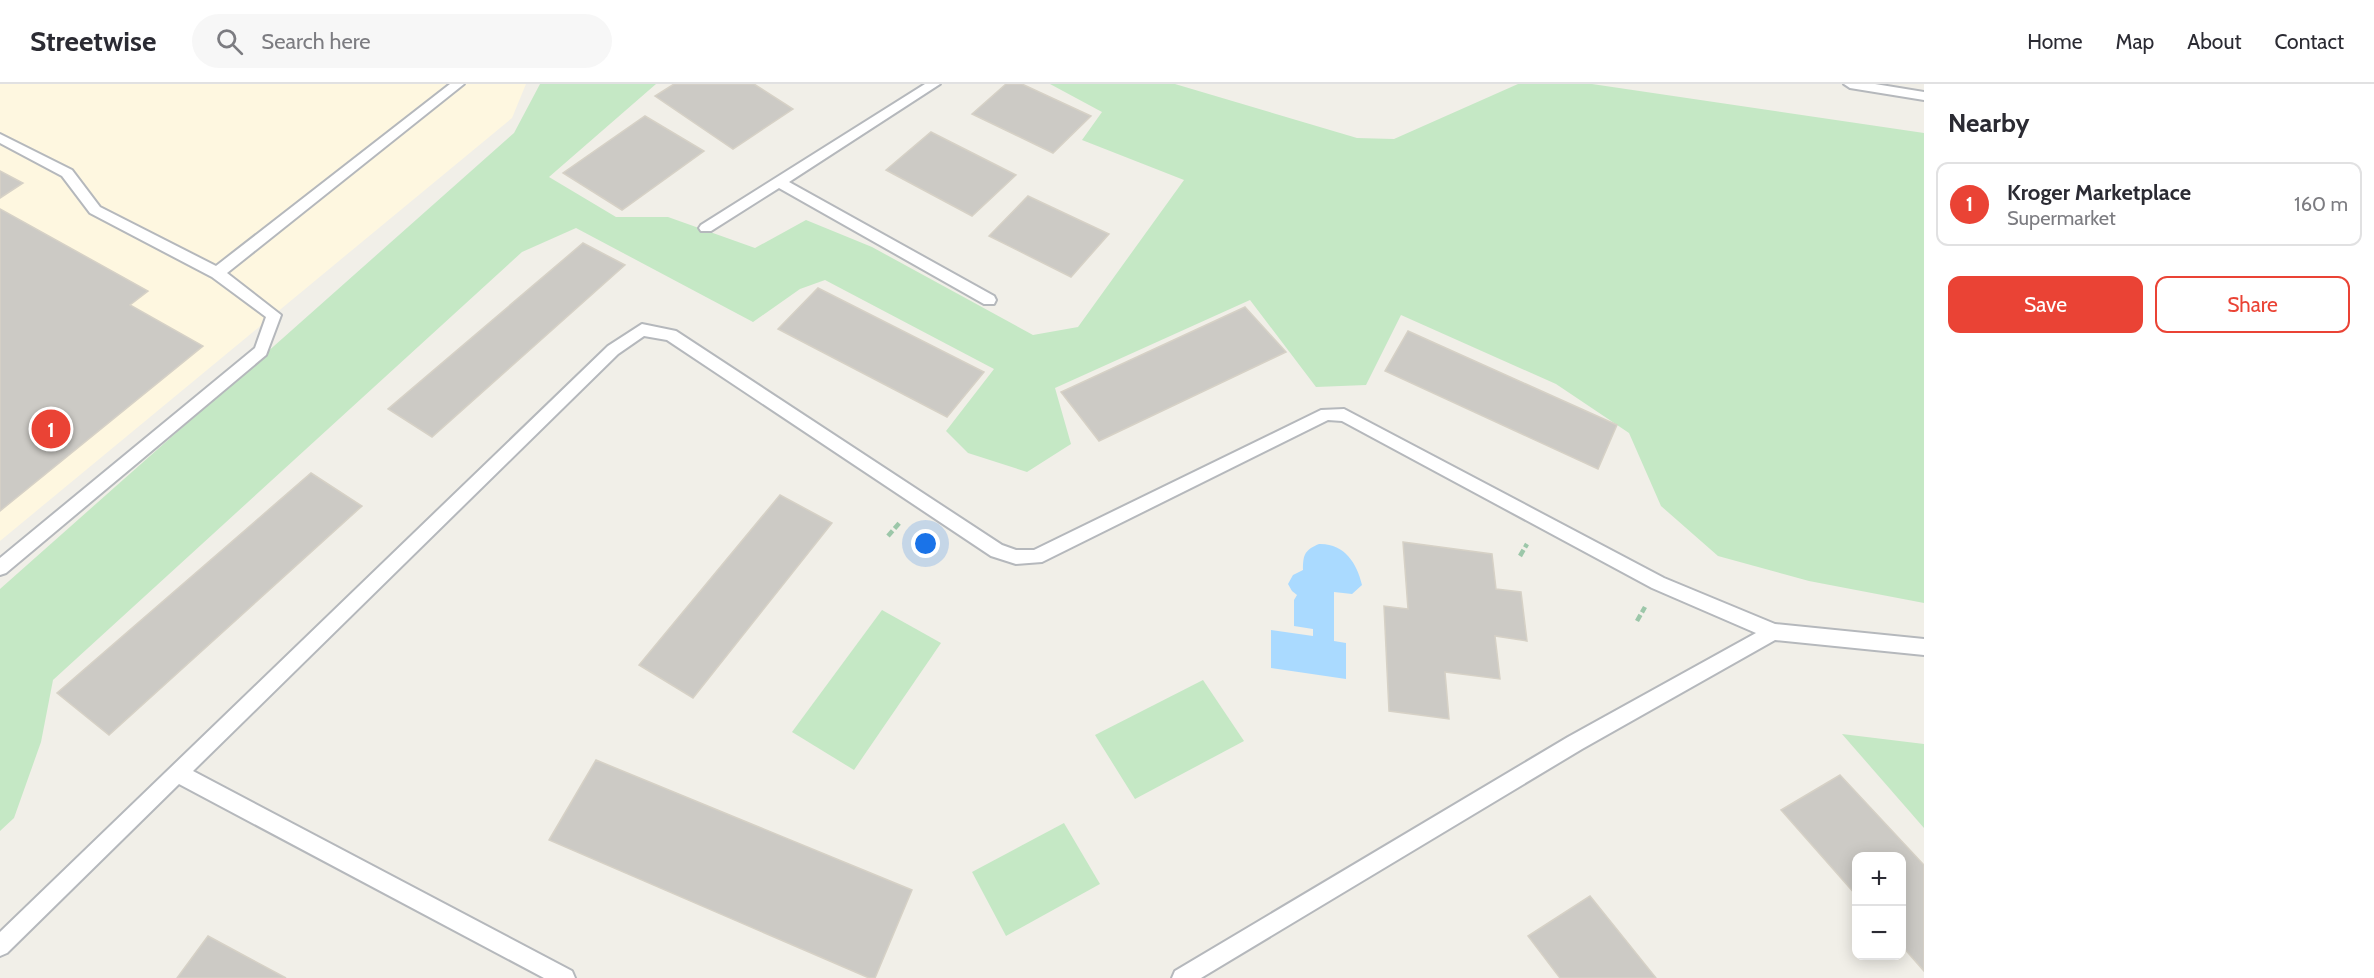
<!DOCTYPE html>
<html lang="en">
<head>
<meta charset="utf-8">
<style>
  :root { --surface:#fff; --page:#f7f7f7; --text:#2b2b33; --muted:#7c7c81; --line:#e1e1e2; --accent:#ea4335 }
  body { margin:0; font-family:Cabin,sans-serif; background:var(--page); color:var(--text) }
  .controls { position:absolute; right:18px; bottom:18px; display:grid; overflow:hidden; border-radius:12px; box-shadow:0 3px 15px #0003 }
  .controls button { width:54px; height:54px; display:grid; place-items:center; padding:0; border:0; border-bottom:2px solid var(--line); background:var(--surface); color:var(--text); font:30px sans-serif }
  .you { position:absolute; left:926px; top:460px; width:21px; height:21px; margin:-15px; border:4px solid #fff; border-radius:50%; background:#1a73e8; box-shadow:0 0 0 9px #1a73e833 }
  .badge { display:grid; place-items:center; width:39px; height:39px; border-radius:50%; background:var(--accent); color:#fff; font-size:20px; font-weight:700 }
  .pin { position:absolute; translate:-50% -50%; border:3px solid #fff; box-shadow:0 2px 6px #0006 }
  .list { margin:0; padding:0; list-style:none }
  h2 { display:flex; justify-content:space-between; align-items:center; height:78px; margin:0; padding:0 24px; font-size:26px }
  h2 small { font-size:20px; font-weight:400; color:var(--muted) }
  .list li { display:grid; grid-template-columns:39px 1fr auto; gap:18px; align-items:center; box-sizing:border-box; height:84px; margin:0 12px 12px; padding:0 12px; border:2px solid var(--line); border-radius:12px }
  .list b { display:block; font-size:22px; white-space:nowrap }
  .list p { margin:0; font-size:20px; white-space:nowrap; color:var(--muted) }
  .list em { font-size:20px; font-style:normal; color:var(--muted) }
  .actions { display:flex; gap:12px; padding:18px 24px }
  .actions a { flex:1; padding:14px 0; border:2px solid var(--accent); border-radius:12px; text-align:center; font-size:21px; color:var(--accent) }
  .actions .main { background:var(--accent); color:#fff }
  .icon { flex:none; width:33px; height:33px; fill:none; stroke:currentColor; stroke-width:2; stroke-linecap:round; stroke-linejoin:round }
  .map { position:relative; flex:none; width:1924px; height:894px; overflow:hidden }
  header { display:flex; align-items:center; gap:36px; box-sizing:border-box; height:84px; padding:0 30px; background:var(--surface); border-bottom:2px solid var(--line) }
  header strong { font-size:28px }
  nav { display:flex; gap:33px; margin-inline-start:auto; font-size:21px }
  .search { width:420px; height:54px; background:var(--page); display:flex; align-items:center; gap:15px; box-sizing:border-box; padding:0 21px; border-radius:33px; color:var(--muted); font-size:22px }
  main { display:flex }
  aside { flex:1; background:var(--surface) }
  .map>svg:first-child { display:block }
  .commercial { fill:#fef7e0 }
  .green { fill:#c5e8c5 }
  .water { fill:#aadaff }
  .building { fill:#cccac5; stroke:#d6d1c6; stroke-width:1.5 }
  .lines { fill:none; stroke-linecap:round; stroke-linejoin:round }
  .lane-casing { stroke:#b5b8bc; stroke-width:4 }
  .path { stroke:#9cc7a9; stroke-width:4.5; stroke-dasharray:7 3; stroke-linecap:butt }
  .lane { fill:#fff; fill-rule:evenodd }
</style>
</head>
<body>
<header>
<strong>Streetwise</strong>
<div class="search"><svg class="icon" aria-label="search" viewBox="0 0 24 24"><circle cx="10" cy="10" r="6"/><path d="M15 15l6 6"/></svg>Search here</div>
<nav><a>Home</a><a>Map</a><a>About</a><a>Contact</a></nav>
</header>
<main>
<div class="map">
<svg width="1924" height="894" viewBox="0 0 1924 894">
  <rect width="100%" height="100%" fill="#f1efe8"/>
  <polygon class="commercial" points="0,0 526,0 512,34 0,457"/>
  <g class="green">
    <polygon points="540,0 656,0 549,93 616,133 668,133 755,164 806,136 872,163 1033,251 1078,243 1184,96 1082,56 1102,28 1050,0 1175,0 1357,54 1394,55 1518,0 1592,0 1924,49 1924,519 1809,497 1718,472 1661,422 1629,349 1556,300 1401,231 1366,301 1316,303 1250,216 1055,304 1071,360 1027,388 968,369 946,347 994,285 825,196 800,205 753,238 576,144 522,168 53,596 41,658 14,734 0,747 0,505 514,49"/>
    <polygon points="882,526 941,559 854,686 792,648"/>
    <polygon points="1203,596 1244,657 1135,715 1095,651"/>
    <polygon points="1842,650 1924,660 1924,744"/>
    <polygon points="1064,739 1100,800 1006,852 972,788"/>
  </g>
  <path class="water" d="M1319 460C1344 459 1357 479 1362 501L1352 510 1334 508V557L1346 559V595L1271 584V546L1313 552V545L1294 542V516L1297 511 1292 507 1288 500 1293 491 1303 486C1303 470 1305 466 1319 460Z"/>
  <g class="building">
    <polygon points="674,0 754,0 793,25 733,65 655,12"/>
    <polygon points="1006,0 1022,0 1091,32 1053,69 972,30"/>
    <polygon points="645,32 704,67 622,126 563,89"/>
    <polygon points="931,48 1016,91 972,132 886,86"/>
    <polygon points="0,87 23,99 0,114"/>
    <polygon points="1028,112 1109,150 1071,193 989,152"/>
    <polygon points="0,125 148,207 130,221 203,262 0,427"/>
    <polygon points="583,159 625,181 432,353 388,325"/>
    <polygon points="818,204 984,288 947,333 778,245"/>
    <polygon points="1245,223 1286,268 1099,357 1061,308"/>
    <polygon points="1408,247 1617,341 1598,385 1385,287"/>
    <polygon points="311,389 362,422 109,651 57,609"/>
    <polygon points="780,411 832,439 693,614 639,581"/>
    <polygon points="1403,458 1492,470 1496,505 1521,508 1527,557 1495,552 1500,595 1445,588 1449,635 1389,627 1384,522 1408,525"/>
    <polygon points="596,676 912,806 875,894 869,894 549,756"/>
    <polygon points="1840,691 1924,781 1924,887 1902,862 1902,772 1856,772 1856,811 1781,726"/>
    <polygon points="1590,812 1656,894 1560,894 1528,852"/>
    <polygon points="208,852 286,894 177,894"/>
  </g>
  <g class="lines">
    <defs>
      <g id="lane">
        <polygon points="450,0 464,0 227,189 281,231 266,271 6,489 0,491 0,474 255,264 266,233 212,193 90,129 62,92 0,59 0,50 72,86 100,123 216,182"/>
        <polygon points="925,0 940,0 789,98 994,212 996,216 994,220 984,220 779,104 711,147 701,147 699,144 701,141"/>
        <polygon points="1844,0 1875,0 1924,8 1924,16 1850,4"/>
        <polygon points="642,240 676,247 1002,461 1016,466 1034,466 1321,326 1344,325 1664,494 1775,540 1924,555 1924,571 1775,556 1582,665 1201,894 1172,894 1175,887 1568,653 1756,549 1652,504 1342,337 1328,336 1042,478 1016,480 991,472 667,256 644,252 618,270 193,687 572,887 575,894 544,894 179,700 7,869 0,872 0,848 608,262"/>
      </g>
    </defs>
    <use href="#lane" class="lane-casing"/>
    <g class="path">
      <polyline points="888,452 901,437"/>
      <polyline points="1520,472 1527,460"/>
      <polyline points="1637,537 1645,523"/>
    </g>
    <use href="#lane" class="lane"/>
  </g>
</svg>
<div class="controls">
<button>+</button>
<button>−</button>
</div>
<div class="you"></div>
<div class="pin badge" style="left:51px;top:345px">1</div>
</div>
<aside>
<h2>Nearby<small></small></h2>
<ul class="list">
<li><span class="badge">1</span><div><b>Kroger Marketplace</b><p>Supermarket</p></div><em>160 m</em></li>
</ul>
<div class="actions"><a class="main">Save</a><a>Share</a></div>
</aside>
</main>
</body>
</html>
